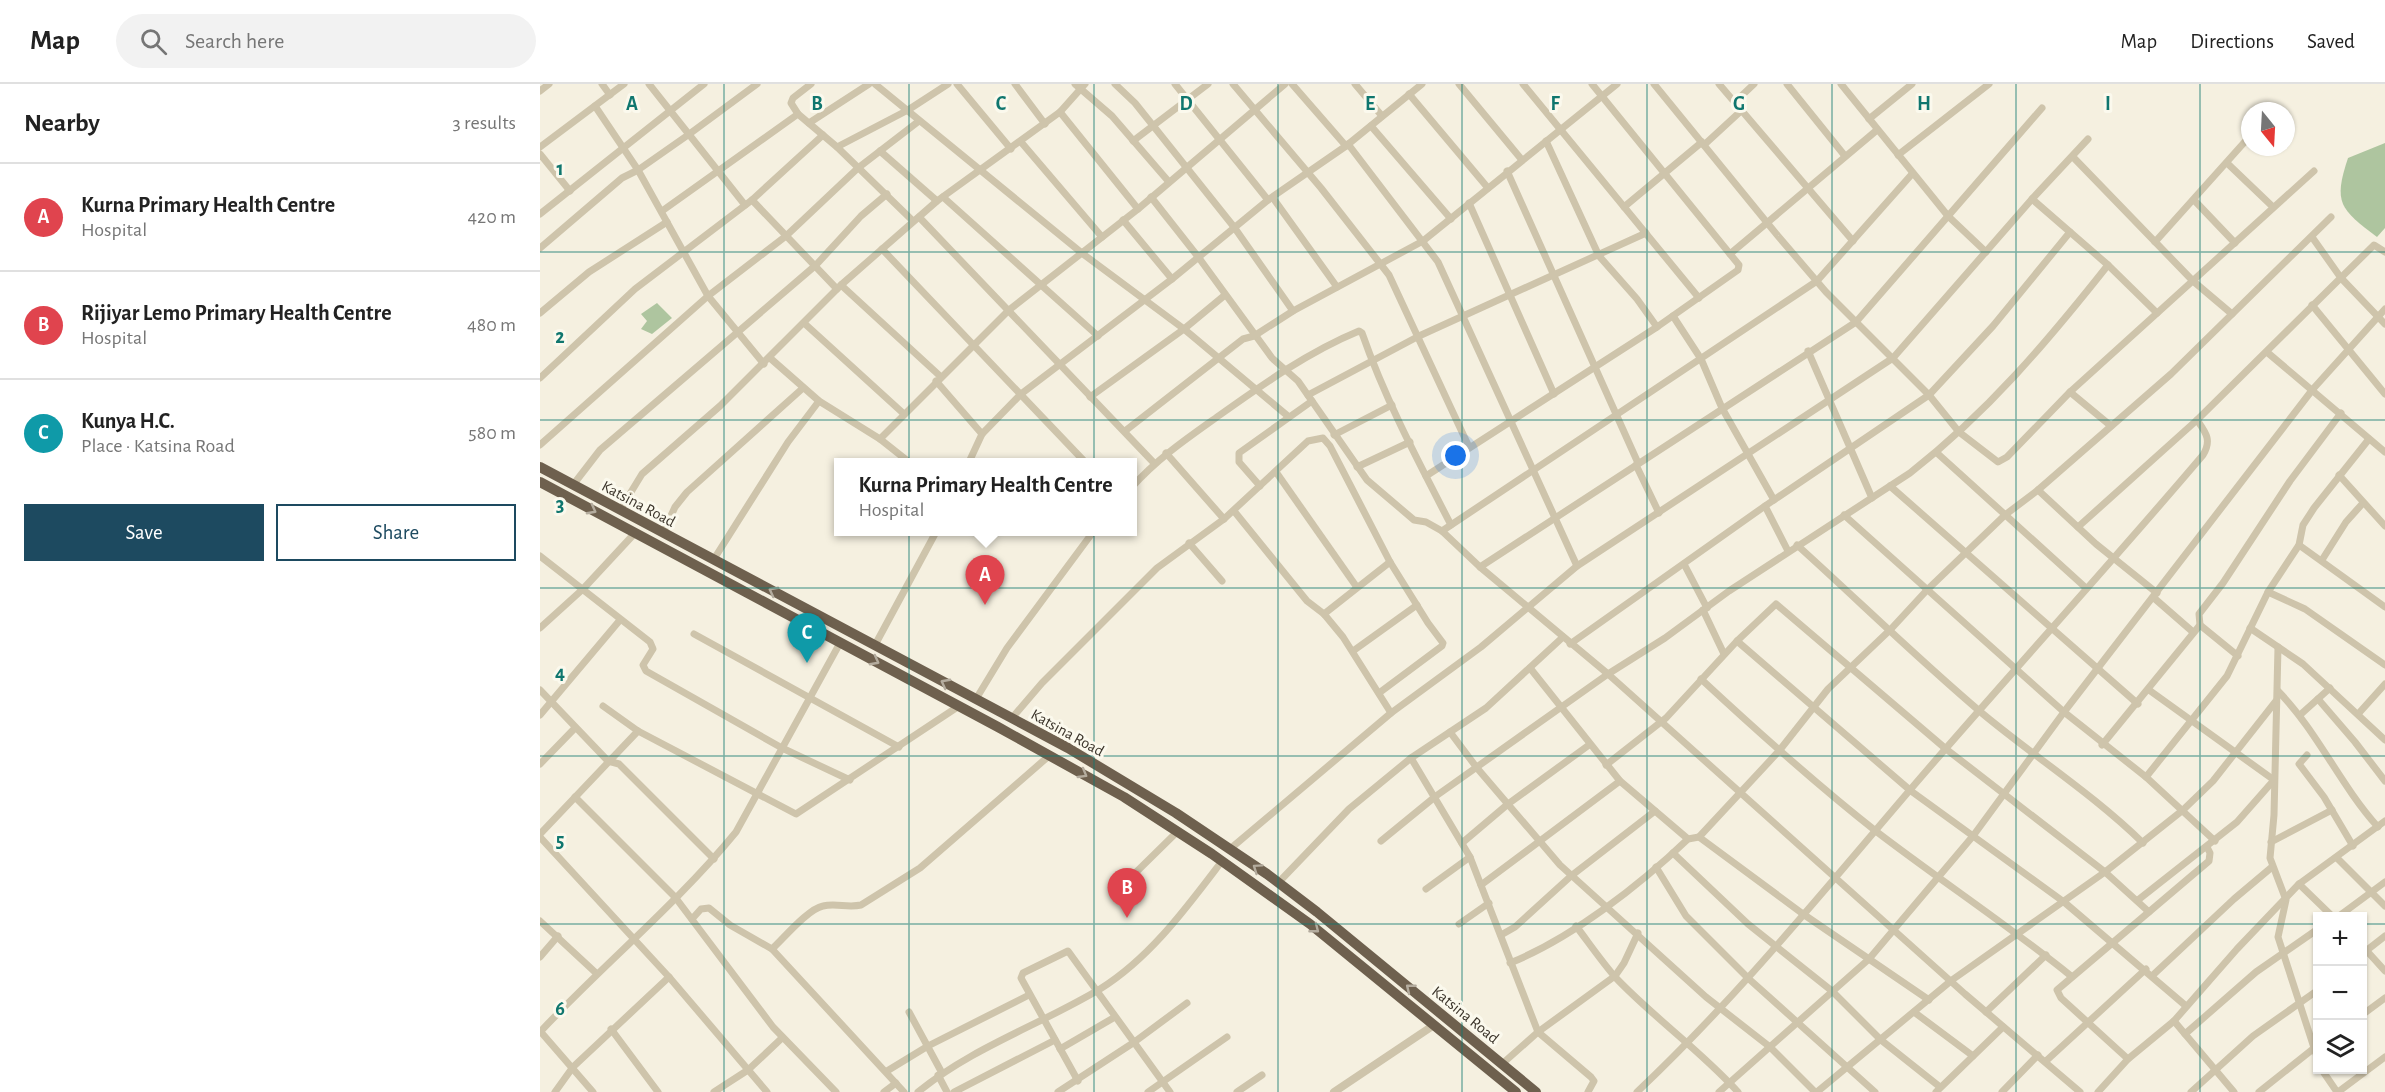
<!DOCTYPE html>
<html lang="en">
<head>
<meta charset="utf-8">
<style>
  :root { --surface:#fff; --page:#f2f2f2; --text:#222; --muted:#767676; --line:#e0e0e0; --accent:#1d4a60 }
  body { margin:0; font-family:"Alegreya Sans",sans-serif; background:var(--page); color:var(--text) }
  .controls { position:absolute; right:18px; bottom:18px; display:grid; overflow:hidden; border-radius:0px; box-shadow:0 2px 4px #0004 }
  .controls button { width:54px; height:54px; display:grid; place-items:center; padding:0; border:0; border-bottom:2px solid var(--line); background:var(--surface); color:var(--text); font:30px sans-serif }
  .compass { position:absolute; left:1701px; top:18px; width:54px; height:54px; border-radius:50%; background:var(--surface); box-shadow:0 2px 4px #0004; rotate:162deg }
  .you { position:absolute; left:916px; top:372px; width:21px; height:21px; margin:-15px; border:4px solid #fff; border-radius:50%; background:#1a73e8; box-shadow:0 0 0 9px #1a73e833 }
  .badge { display:grid; place-items:center; width:39px; height:39px; border-radius:50%; background:var(--accent); color:#fff; font-size:20px; font-weight:700 }
  .pin { position:absolute; translate:-50% -50px; filter:drop-shadow(0 2px 3px #0008) }
  .pin::after { content:''; position:absolute; top:32px; width:21px; height:18px; background:inherit; clip-path:polygon(0 0,100% 0,50% 100%) }
  .popup { position:absolute; left:294px; top:374px; width:303px; height:78px; box-sizing:border-box; display:grid; place-content:center; border-radius:0px; background:var(--surface); filter:drop-shadow(0 2px 4px #0005); font-size:20px; white-space:nowrap; color:var(--muted) }
  .popup b { font-size:22px; color:var(--text) }
  .popup::after { content:''; position:absolute; left:50%; top:100%; margin-left:-12px; border:12px solid transparent; border-top-color:var(--surface) }
  .list { margin:0; padding:0; list-style:none }
  h2 { display:flex; justify-content:space-between; align-items:center; height:78px; margin:0; padding:0 24px; font-size:26px }
  h2 small { font-size:20px; font-weight:400; color:var(--muted) }
  .list li { display:grid; grid-template-columns:39px 1fr auto; gap:18px; align-items:center; box-sizing:border-box; height:108px; padding:0 24px; border-top:2px solid var(--line) }
  .list b { display:block; font-size:22px; white-space:nowrap }
  .list p { margin:0; font-size:20px; white-space:nowrap; color:var(--muted) }
  .list em { font-size:20px; font-style:normal; color:var(--muted) }
  .actions { display:flex; gap:12px; padding:18px 24px }
  .actions a { flex:1; padding:14px 0; border:2px solid var(--accent); border-radius:0px; text-align:center; font-size:21px; color:var(--accent) }
  .actions .main { background:var(--accent); color:#fff }
  .icon { flex:none; width:33px; height:33px; fill:none; stroke:currentColor; stroke-width:2; stroke-linecap:round; stroke-linejoin:round }
  .map { position:relative; flex:none; width:1845px; height:1008px; overflow:hidden }
  header { display:flex; align-items:center; gap:36px; box-sizing:border-box; height:84px; padding:0 30px; background:var(--surface); border-bottom:2px solid var(--line) }
  header strong { font-size:28px }
  nav { display:flex; gap:33px; margin-inline-start:auto; font-size:21px }
  .search { width:420px; height:54px; background:var(--page); display:flex; align-items:center; gap:15px; box-sizing:border-box; padding:0 21px; border-radius:33px; color:var(--muted); font-size:22px }
  main { display:flex }
  aside { flex:1; background:var(--surface) }
  .map>svg:first-child { display:block }
  .green { fill:#aec59f }
  .lines { fill:none; stroke-linecap:round; stroke-linejoin:round }
  .minor { stroke:#cec4ab; stroke-width:7 }
  .tertiary { stroke:#cec4ab; stroke-width:8 }
  .trunk { stroke:#6e604e; stroke-width:10 }
  .oneway { stroke:#b4ac9e }
  .grid { fill:none; stroke:#0f766e; stroke-width:1.5; stroke-opacity:0.55 }
  .labels { text-anchor:middle; stroke-width:6; stroke-linejoin:round; paint-order:stroke }
  .street-label { font-size:16px; fill:#3b342a; stroke:#fbf9ed }
  .grid-label { font-size:20px; text-anchor:middle; font-weight:bold; fill:#0f766e; stroke:#fbf9ed; stroke-width:6; stroke-linejoin:round; paint-order:stroke }
</style>
</head>
<body>
<header>
<strong>Map</strong>
<div class="search"><svg class="icon" aria-label="search" viewBox="0 0 24 24"><circle cx="10" cy="10" r="6"/><path d="M15 15l6 6"/></svg>Search here</div>
<nav><a>Map</a><a>Directions</a><a>Saved</a></nav>
</header>
<main>
<aside>
<h2>Nearby<small>3 results</small></h2>
<ul class="list">
<li><span class="badge" style="background:#e0444e">A</span><div><b>Kurna Primary Health Centre</b><p>Hospital</p></div><em>420 m</em></li>
<li><span class="badge" style="background:#e0444e">B</span><div><b>Rijiyar Lemo Primary Health Centre</b><p>Hospital</p></div><em>480 m</em></li>
<li><span class="badge" style="background:#0f9aa8">C</span><div><b>Kunya H.C.</b><p>Place · Katsina Road</p></div><em>580 m</em></li>
</ul>
<div class="actions"><a class="main">Save</a><a>Share</a></div>
</aside>
<div class="map">
<svg width="1845" height="1008" viewBox="0 0 1845 1008">
  <rect width="100%" height="100%" fill="#f5f0e0"/>
  <g class="green">
    <path d="M1845 59V144L1837 153C1800 125 1793 119 1808 74Z"/>
    <polygon points="117,219 132,234 112,250 101,245 107,237 101,230"/>
  </g>
  <g class="lines">
    <g class="minor">
      <polyline points="62,0 70,11"/>
      <polyline points="109,0 205,121"/>
      <polyline points="335,0 543,170 644,245 749,333"/>
      <polyline points="417,0 471,65"/>
      <polyline points="475,0 505,40"/>
      <polyline points="535,0 572,32 629,98"/>
      <polyline points="575,0 595,19 694,143 753,227"/>
      <polyline points="635,0 728,116"/>
      <polyline points="693,0 781,104 849,191 929,363"/>
      <polyline points="752,0 806,62"/>
      <polyline points="815,0 842,32"/>
      <polyline points="919,0 982,76"/>
      <polyline points="983,0 1159,214"/>
      <polyline points="1114,0 1238,152 1286,208 1389,311 1419,348 1458,378 1467,373 1530,308 1774,87"/>
      <polyline points="1179,0 1313,157"/>
      <polyline points="1247,0 1305,72"/>
      <polyline points="1301,0 1408,132 1446,168"/>
      <polyline points="0,7 9,0"/>
      <polyline points="869,10 948,104"/>
      <polyline points="1195,18 1214,0"/>
      <polyline points="55,22 98,86 168,212 224,280"/>
      <polyline points="520,28 598,125"/>
      <polyline points="258,30 251,19 253,14 271,0"/>
      <polyline points="1329,35 1372,0"/>
      <polyline points="269,39 329,0"/>
      <polyline points="831,42 911,135"/>
      <polyline points="593,57 668,0"/>
      <polyline points="1006,57 1059,172 1097,215 1117,243"/>
      <polyline points="481,58 562,153"/>
      <polyline points="808,60 898,178 1037,482"/>
      <polyline points="1164,61 1202,26"/>
      <polyline points="0,63 84,0"/>
      <polyline points="297,63 368,26 408,0"/>
      <polyline points="340,67 397,117"/>
      <polyline points="0,70 30,107"/>
      <polyline points="1358,71 1449,0"/>
      <polyline points="1533,73 1653,197 1692,230"/>
      <polyline points="1687,79 1733,123"/>
      <polyline points="967,87 1098,379"/>
      <polyline points="403,113 558,252"/>
      <polyline points="611,113 659,174 732,274 758,297 827,396 874,436 886,438 902,447 940,483 1068,590 1425,910 1540,1008"/>
      <polyline points="733,114 797,203"/>
      <polyline points="1492,115 1568,181 1617,229"/>
      <polyline points="212,116 297,205"/>
      <polyline points="1654,116 1695,159"/>
      <polyline points="929,119 1014,310"/>
      <polyline points="1084,123 1162,58"/>
      <polyline points="122,127 258,30 297,63 373,137"/>
      <polyline points="0,130 164,0"/>
      <polyline points="379,133 614,379"/>
      <polyline points="583,136 632,195"/>
      <polyline points="1772,153 1801,194 1845,240"/>
      <polyline points="1615,158 1710,52"/>
      <polyline points="0,164 82,94 98,86 148,51 217,0"/>
      <polyline points="342,165 545,378"/>
      <polyline points="1190,170 1337,46"/>
      <polyline points="301,201 400,292"/>
      <polyline points="1772,221 1845,310"/>
      <polyline points="0,229 49,188 127,138"/>
      <polyline points="1133,232 1161,275 1182,324 1234,416"/>
      <polyline points="264,239 364,330"/>
      <polyline points="1268,267 1332,414"/>
      <polyline points="1728,269 1845,368"/>
      <polyline points="230,274 279,317 340,355 369,378"/>
      <polyline points="0,294 95,205 212,116 283,51"/>
      <polyline points="396,297 442,350"/>
      <polyline points="1530,308 1571,342"/>
      <polyline points="768,311 879,252 1106,149"/>
      <polyline points="550,313 644,245 685,211"/>
      <polyline points="585,347 703,255 714,252 753,227 883,157 1077,0"/>
      <polyline points="794,351 852,321"/>
      <polyline points="340,355 469,226 598,125 745,0"/>
      <polyline points="0,361 168,212 246,152 318,84 379,37"/>
      <polyline points="626,369 684,435"/>
      <polyline points="1397,369 1546,504"/>
      <polyline points="429,378 442,350 481,310 632,195 728,116 806,62 882,0"/>
      <polyline points="1096,381 1119,429"/>
      <polyline points="817,383 870,358"/>
      <polyline points="736,388 816,502"/>
      <polyline points="1799,391 1845,442"/>
      <polyline points="886,392 1117,243 1198,186 1199,181 1190,170 1052,0"/>
      <polyline points="33,401 60,366 276,181 321,132 347,110"/>
      <polyline points="720,402 699,378 699,369 772,317"/>
      <polyline points="1350,402 1598,620"/>
      <path d="M592 403C617 375 646 355 677 333 722 301 768 268 819 247L822 249C845 315 879 379 911 441"/>
      <polyline points="1498,406 1556,460 1617,509"/>
      <polyline points="1225,422 1248,467"/>
      <polyline points="80,426 102,390 180,322 301,201 397,117 520,28 545,0"/>
      <polyline points="694,427 767,517 784,530 803,553 851,629"/>
      <polyline points="1304,431 1524,628 1606,693 1675,757"/>
      <polyline points="1538,443 1657,336 1834,161 1845,168"/>
      <polyline points="902,447 1277,197 1372,90"/>
      <polyline points="123,449 135,423 147,408 263,304"/>
      <polyline points="649,459 682,497"/>
      <path d="M1257 461C1319 517 1379 576 1443 630 1496 674 1554 711 1603 759"/>
      <polyline points="1759,461 1845,523"/>
      <polyline points="0,472 110,558 113,565 103,581 106,587 242,664 310,696"/>
      <polyline points="174,475 248,358 279,317"/>
      <polyline points="1782,476 1806,438 1823,419"/>
      <polyline points="1144,480 1167,524"/>
      <polyline points="940,483 1316,238 1502,24"/>
      <polyline points="1728,508 1765,525 1845,581"/>
      <polyline points="1614,514 1653,548"/>
      <polyline points="1163,526 1184,570"/>
      <polyline points="784,530 850,478"/>
      <polyline points="0,544 43,505 95,449"/>
      <polyline points="1710,544 1763,580 1845,656"/>
      <polyline points="154,550 359,663"/>
      <polyline points="1197,557 1371,707 1524,818 1646,922"/>
      <polyline points="1030,560 1225,422 1389,311 1453,242 1530,148"/>
      <polyline points="335,561 396,448"/>
      <polyline points="1738,563 1734,731 1730,774 1746,816 1738,853 1778,976"/>
      <polyline points="813,567 877,521"/>
      <polyline points="1698,572 1660,541 1659,530 1683,499 1750,397 1801,329"/>
      <polyline points="990,584 1080,697 1148,755"/>
      <path d="M1161 595C1218 648 1276 700 1337 748 1401 797 1468 841 1531 892"/>
      <polyline points="0,606 68,677 79,680 174,775"/>
      <path d="M1738 607C1778 648 1800 701 1838 743"/>
      <polyline points="436,615 467,564 553,448"/>
      <polyline points="1778,615 1815,658 1845,697"/>
      <polyline points="63,622 98,647 256,730 419,622"/>
      <polyline points="1819,629 1845,600"/>
      <polyline points="0,631 80,536"/>
      <polyline points="1760,631 1790,604"/>
      <polyline points="472,634 502,599 617,484 684,435 768,357 783,354 790,362 850,478 888,539 903,559 902,562 839,609"/>
      <polyline points="910,648 937,684 1020,781 1166,913 1230,963 1275,1008"/>
      <polyline points="1562,661 1660,541"/>
      <polyline points="1767,671 1759,680 1784,713 1813,762"/>
      <polyline points="871,674 930,773 998,948 1051,993 1054,997 1048,1008"/>
      <polyline points="0,680 35,644"/>
      <polyline points="1066,681 1126,634 1197,557 1236,520 1406,665 1565,788 1609,828"/>
      <polyline points="1606,693 1687,592 1728,508 1759,461 1763,441 1774,424 1829,355"/>
      <polyline points="35,713 135,813 233,943 296,1008"/>
      <polyline points="0,750 98,647"/>
      <polyline points="0,753 129,893 227,1008"/>
      <polyline points="1159,753 1239,667 1288,605 1351,545 1387,506 1465,431 1498,406 1631,290 1791,133"/>
      <path d="M841 757 896 712 1068 590 1125 554 1189 507 1370 389C1448 328 1507 258 1568 181"/>
      <polyline points="1731,758 1792,726"/>
      <polyline points="922,759 968,720 1049,661"/>
      <polyline points="690,765 851,629 941,563 1037,482 1353,274 1492,115 1548,55"/>
      <polyline points="1133,769 1208,840 1292,907 1341,956 1400,1003"/>
      <polyline points="1797,774 1845,822"/>
      <polyline points="1116,783 1146,832 1209,895 1335,1008"/>
      <polyline points="738,799 809,725 871,674 946,624 1023,553"/>
      <polyline points="1759,800 1792,832"/>
      <polyline points="941,801 1080,697"/>
      <polyline points="581,803 638,747"/>
      <polyline points="886,805 930,773"/>
      <polyline points="1598,816 1697,738 1734,696 1609,606"/>
      <polyline points="1799,832 1845,798"/>
      <polyline points="152,835 161,825 169,824 190,841 232,865 364,1008"/>
      <polyline points="0,837 56,889"/>
      <polyline points="919,840 949,819"/>
      <path d="M1036 842C1049 859 1062 878 1076 894 1114 934 1160 966 1198 1008"/>
      <polyline points="961,851 975,843 1031,792 1115,727"/>
      <path d="M232 865C244 854 268 825 283 822 296 819 308 824 321 821L380 784 510 671"/>
      <polyline points="1826,866 1845,887"/>
      <polyline points="1822,870 1845,852"/>
      <polyline points="0,873 18,852"/>
      <path d="M970 879C1032 854 1100 801 1148 755L1159 753 1263 830 1389 916"/>
      <polyline points="1613,891 1694,815 1732,783"/>
      <polyline points="369,928 402,989"/>
      <polyline points="1374,928 1433,972"/>
      <polyline points="1446,928 1506,871"/>
      <polyline points="1822,931 1845,914"/>
      <polyline points="1634,937 1694,1008"/>
      <polyline points="71,945 118,1008"/>
      <polyline points="0,947 53,1008"/>
      <path d="M0 948C64 880 137 820 196 748L300 559"/>
      <polyline points="1645,950 1716,888 1778,845"/>
      <polyline points="520,965 575,933"/>
      <polyline points="1588,975 1521,914 1517,906 1669,777 1670,769 1667,763"/>
      <polyline points="1506,977 1606,885"/>
      <polyline points="962,980 998,948 1075,892 1084,879 1098,849"/>
      <polyline points="1782,986 1797,1008"/>
      <polyline points="347,987 388,962 489,911"/>
      <polyline points="398,991 407,1008"/>
      <polyline points="538,997 481,894 483,889 528,867 630,1008"/>
      <polyline points="15,1008 33,983 129,893"/>
      <polyline points="174,1008 208,986 242,954"/>
      <polyline points="344,1008 356,999"/>
      <path d="M378 1008C433 963 500 941 560 905 610 874 647 823 682 777"/>
      <polyline points="414,1008 515,956"/>
      <polyline points="518,1008 593,959 647,919"/>
      <polyline points="608,1008 687,953"/>
      <polyline points="697,1008 722,991"/>
      <path d="M1097 1008C1203 908 1293 795 1388 685 1479 580 1573 477 1663 371 1672 356 1666 349 1657 336"/>
      <polyline points="1179,1008 1329,875 1433,752 1524,628 1773,305 1845,225"/>
      <polyline points="1277,1008 1412,896 1565,788 1643,726 1673,697 1736,617"/>
      <polyline points="1396,1008 1463,943"/>
      <polyline points="1462,1008 1498,971"/>
      <polyline points="1558,1008 1588,975 1634,937 1697,865 1759,800 1845,737"/>
      <polyline points="1651,1008 1713,952 1778,906"/>
      <polyline points="1719,1008 1778,961"/>
      <polyline points="1798,1008 1845,973"/>
    </g>
    <polyline class="tertiary" points="794,1008 894,941"/>
    <g class="trunk">
      <polyline points="0,383 528,664 636,729 727,790 777,828 996,1008"/>
      <polyline points="0,398 458,643 584,713 672,770 770,840 976,1008"/>
    </g>
  </g>
  <defs><path id="oneway-chevron" d="M-2-3.5L2.5 0L-2 3.5" fill="none" stroke-width="1.6" stroke-linecap="round" stroke-linejoin="round" transform="scale(1.5)"/></defs>
  <g class="oneway">
    <use href="#oneway-chevron" transform="translate(52 426) rotate(28)"/>
    <use href="#oneway-chevron" transform="translate(233 507) rotate(-152)"/>
    <use href="#oneway-chevron" transform="translate(335 577) rotate(28)"/>
    <use href="#oneway-chevron" transform="translate(405 599) rotate(-152)"/>
    <use href="#oneway-chevron" transform="translate(543 690) rotate(30)"/>
    <use href="#oneway-chevron" transform="translate(717 784) rotate(-145)"/>
    <use href="#oneway-chevron" transform="translate(775 845) rotate(38)"/>
    <use href="#oneway-chevron" transform="translate(870 904) rotate(-141)"/>
  </g>
  <path class="grid" d="M184 0V1008M369 0V1008M554 0V1008M738 0V1008M922 0V1008M1107 0V1008M1292 0V1008M1476 0V1008M1660 0V1008M0 168H1845M0 336H1845M0 504H1845M0 672H1845M0 840H1778M1822 840H1845"/>
  <g class="labels">
    <g class="street-label">
      <text transform="translate(99 419) rotate(28)" y="6">Katsina Road</text>
      <text transform="translate(528 648) rotate(29)" y="6">Katsina Road</text>
      <text transform="translate(926 930) rotate(39)" y="6">Katsina Road</text>
    </g>
  </g>
  <g class="grid-label">
    <text x="92" y="26">A</text>
    <text x="277" y="26">B</text>
    <text x="461" y="26">C</text>
    <text x="646" y="26">D</text>
    <text x="830" y="26">E</text>
    <text x="1015" y="26">F</text>
    <text x="1199" y="26">G</text>
    <text x="1384" y="26">H</text>
    <text x="1568" y="26">I</text>
    <text x="20" y="91">1</text>
    <text x="20" y="259">2</text>
    <text x="20" y="427">3</text>
    <text x="20" y="595">4</text>
    <text x="20" y="763">5</text>
    <text x="20" y="931">6</text>
  </g>
</svg>
<div class="controls">
<button>+</button>
<button>−</button>
<button><svg class="icon" aria-label="layers" viewBox="0 0 24 24"><path d="M12 4l9 5-9 5-9-5zM3 14l9 5 9-5"/></svg></button>
</div>
<svg class="compass" viewBox="-18 -18 36 36"><path d="M0-13l5 13h-10z" fill="#e53935"/><path d="M0 13l5-13h-10z" fill="#767676"/></svg>
<div class="you"></div>
<div class="pin badge" style="left:445px;top:521px;background:#e0444e">A</div>
<div class="popup"><b>Kurna Primary Health Centre</b>Hospital</div>
<div class="pin badge" style="left:587px;top:834px;background:#e0444e">B</div>
<div class="pin badge" style="left:267px;top:579px;background:#0f9aa8">C</div>
</div>
</main>
</body>
</html>
